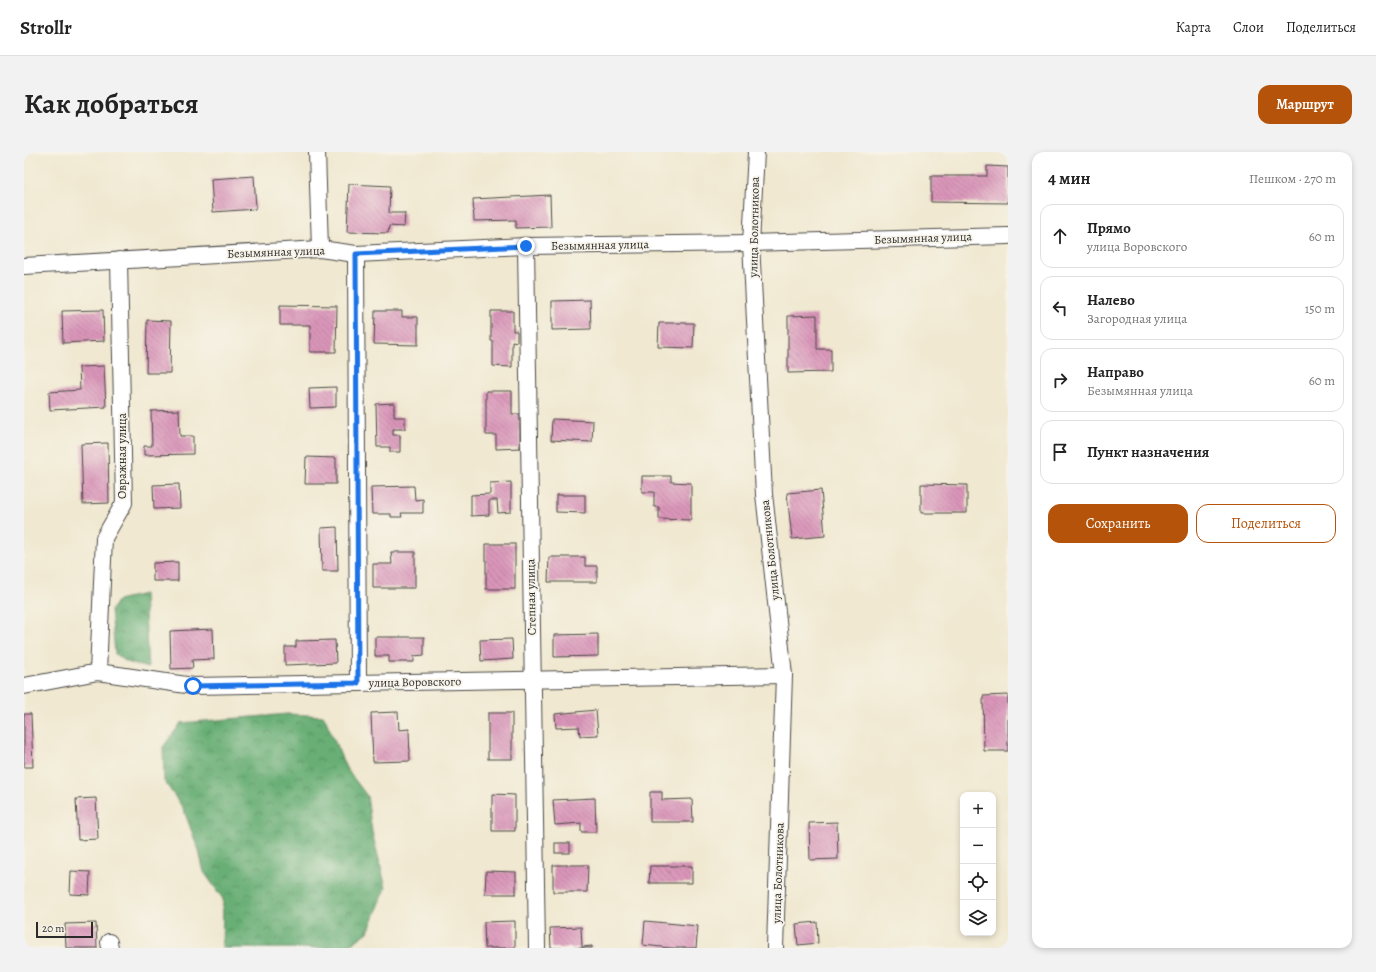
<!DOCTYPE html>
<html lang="ru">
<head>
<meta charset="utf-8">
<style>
  :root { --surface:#fff; --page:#f2f2f2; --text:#222; --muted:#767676; --line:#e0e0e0; --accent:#b45309 }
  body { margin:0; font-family:Alegreya,serif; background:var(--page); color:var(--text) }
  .controls { position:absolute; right:12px; bottom:12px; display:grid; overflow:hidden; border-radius:8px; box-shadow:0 2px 6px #0003 }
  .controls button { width:36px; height:36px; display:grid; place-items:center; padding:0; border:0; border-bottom:1px solid var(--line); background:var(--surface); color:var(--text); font:20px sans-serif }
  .scale { position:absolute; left:12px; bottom:10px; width:57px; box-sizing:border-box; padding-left:4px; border:2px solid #2b2b2b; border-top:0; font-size:11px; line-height:14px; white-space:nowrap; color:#2b2b2b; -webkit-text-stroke:3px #f7f3e8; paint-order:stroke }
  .stop { position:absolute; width:12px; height:12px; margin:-9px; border:3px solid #1a73e8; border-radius:50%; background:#fff }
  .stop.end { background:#1a73e8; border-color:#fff; box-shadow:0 1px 4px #0008 }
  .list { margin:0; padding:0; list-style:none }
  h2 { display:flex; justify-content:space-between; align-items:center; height:52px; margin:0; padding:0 16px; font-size:17px }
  h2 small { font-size:13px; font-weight:400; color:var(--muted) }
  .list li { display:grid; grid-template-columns:26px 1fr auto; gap:12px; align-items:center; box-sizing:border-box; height:64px; margin:0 8px 8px; padding:0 8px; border:1px solid var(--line); border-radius:12px }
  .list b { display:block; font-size:15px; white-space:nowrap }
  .list p { margin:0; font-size:13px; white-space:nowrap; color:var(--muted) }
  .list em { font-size:13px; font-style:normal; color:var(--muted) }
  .actions { display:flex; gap:8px; padding:12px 16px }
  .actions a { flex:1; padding:9px 0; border:1px solid var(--accent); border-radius:12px; text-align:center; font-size:14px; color:var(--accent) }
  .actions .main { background:var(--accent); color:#fff }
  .icon { flex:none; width:22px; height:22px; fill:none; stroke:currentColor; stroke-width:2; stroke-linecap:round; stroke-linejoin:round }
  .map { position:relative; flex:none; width:984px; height:796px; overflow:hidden; border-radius:12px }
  header { display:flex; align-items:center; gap:24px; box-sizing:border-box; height:56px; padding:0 20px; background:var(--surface); border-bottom:1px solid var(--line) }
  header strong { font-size:19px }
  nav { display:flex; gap:22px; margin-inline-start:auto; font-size:14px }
  .intro { display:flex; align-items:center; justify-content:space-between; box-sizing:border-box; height:96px; padding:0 24px }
  h1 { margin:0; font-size:28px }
  .button { padding:10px 18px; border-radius:12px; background:var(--accent); color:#fff; font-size:14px; font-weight:700 }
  main { display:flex; gap:24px; padding:0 24px }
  aside { flex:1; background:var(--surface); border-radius:12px; box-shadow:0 2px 6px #0003 }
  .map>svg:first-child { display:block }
  .forest { fill:url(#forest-crowns); stroke:#496c50 }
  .building { fill:url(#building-back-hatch) }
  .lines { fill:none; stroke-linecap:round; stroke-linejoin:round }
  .street-casing { stroke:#494744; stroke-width:18 }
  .street { stroke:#fff; stroke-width:16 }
  .route { stroke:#1a73e8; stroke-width:5 }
  .labels { text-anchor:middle; stroke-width:3.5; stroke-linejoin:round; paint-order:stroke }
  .street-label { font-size:12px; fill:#2b2b2b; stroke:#f7f3e8 }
</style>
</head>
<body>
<header>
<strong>Strollr</strong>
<nav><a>Карта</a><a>Слои</a><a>Поделиться</a></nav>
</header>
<div class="intro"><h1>Как добраться</h1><a class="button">Маршрут</a></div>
<main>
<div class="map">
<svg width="984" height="796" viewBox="0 0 984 796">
  <defs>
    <pattern id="forest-crowns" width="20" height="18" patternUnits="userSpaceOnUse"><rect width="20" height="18" fill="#67ae74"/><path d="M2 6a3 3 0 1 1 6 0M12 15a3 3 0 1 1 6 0" fill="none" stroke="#558e5f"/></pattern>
    <pattern id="building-back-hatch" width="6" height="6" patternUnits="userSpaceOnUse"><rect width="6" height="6" fill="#da95b9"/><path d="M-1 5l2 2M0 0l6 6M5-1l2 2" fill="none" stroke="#b17a97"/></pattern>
  </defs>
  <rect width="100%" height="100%" fill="#f7f3e8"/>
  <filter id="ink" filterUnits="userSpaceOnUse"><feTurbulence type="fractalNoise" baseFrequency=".025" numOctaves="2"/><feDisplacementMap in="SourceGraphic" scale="8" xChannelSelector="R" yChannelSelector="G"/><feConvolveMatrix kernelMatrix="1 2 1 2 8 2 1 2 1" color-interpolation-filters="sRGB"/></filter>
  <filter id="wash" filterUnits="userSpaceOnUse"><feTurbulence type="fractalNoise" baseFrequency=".012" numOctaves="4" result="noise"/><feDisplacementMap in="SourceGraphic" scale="16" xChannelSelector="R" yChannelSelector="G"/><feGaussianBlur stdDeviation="0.9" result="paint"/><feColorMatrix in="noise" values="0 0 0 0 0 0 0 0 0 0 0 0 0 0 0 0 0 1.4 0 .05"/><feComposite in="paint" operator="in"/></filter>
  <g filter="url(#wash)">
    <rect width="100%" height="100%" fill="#f0e8d0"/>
    <g class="forest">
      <polygon points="120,442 124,516 103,510 91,502 87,458 94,448"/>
      <polygon points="264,562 300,564 322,616 343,644 348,680 362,736 344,780 322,796 198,796 199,747 180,720 175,699 159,656 140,629 139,595 157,571"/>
    </g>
    <g id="blocks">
      <g class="building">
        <polygon points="963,14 984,15 984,51 907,50 907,24 963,24"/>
        <polygon points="230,24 232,57 189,60 187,27"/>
        <polygon points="325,32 366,34 365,61 381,61 380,75 365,74 364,81 323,80"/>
        <polygon points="526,43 527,75 492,76 492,68 450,69 449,47"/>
        <polygon points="566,148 567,177 528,178 528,149"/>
        <polygon points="256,153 313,154 312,200 286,200 286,173 256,173"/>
        <polygon points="79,158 80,189 39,191 38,159"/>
        <polygon points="351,159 378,159 378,165 394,165 394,193 350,192"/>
        <polygon points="467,159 489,159 489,179 493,179 493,190 488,189 488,215 469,214 469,189 467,189"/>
        <polygon points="793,163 793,197 807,197 807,220 764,221 764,164"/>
        <polygon points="123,168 147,169 146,221 122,221"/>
        <polygon points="635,171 670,171 669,196 634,195"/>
        <polygon points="80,214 82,255 26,258 25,240 56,238 55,215"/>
        <polygon points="312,235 312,255 286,256 285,236"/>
        <polygon points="462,239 488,239 488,262 496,262 496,296 472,297 472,283 462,283"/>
        <polygon points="370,251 370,265 381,265 381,277 369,277 369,283 376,283 376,300 366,300 366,295 353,295 352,252"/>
        <polygon points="155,258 156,284 169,284 169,302 120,303 120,294 128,294 127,259"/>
        <polygon points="528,267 569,269 568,290 527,288"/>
        <polygon points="84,291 85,351 59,352 57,292"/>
        <polygon points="282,305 312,306 312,332 281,332"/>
        <polygon points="618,324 647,324 647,330 667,331 667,368 635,367 635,355 630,355 630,340 618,340"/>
        <polygon points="487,330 487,360 474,361 473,348 465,348 465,363 447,364 447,343 466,342 466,331"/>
        <polygon points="155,332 156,356 130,357 129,333"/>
        <polygon points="897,332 943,333 943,361 897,361"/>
        <polygon points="390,334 391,348 399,347 399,361 377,361 378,365 367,365 367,362 348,362 347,335"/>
        <polygon points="797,338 801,384 768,387 763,341"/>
        <polygon points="532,343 561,343 561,361 532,360"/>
        <polygon points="313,375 314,419 298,419 297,376"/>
        <rect x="462" y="392" width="29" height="45"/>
        <polygon points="367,400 391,400 391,436 349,436 349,412 368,412"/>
        <polygon points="525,405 561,405 561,414 573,414 573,430 524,430"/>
        <polygon points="154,410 154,429 129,429 129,411"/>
        <polygon points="189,477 190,507 168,508 169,516 147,517 146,479"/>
        <polygon points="574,482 574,504 530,505 530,483"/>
        <polygon points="351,485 400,485 400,503 390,504 390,510 365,510 365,504 351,504"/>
        <polygon points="488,487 489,507 457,509 456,488"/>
        <polygon points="311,488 312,511 261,513 261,495 272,495 272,489"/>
        <polygon points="984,543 984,599 960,599 959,544"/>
        <polygon points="572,558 574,583 556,584 555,575 532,576 531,562"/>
        <polygon points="374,560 375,578 385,577 386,609 349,610 347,561"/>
        <rect x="464" y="561" width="24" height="46"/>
        <polygon points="0,562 7,562 9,615 0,615"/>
        <polygon points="626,640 638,640 638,648 668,647 669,670 626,670"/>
        <polygon points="468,642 491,643 491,679 468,679"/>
        <polygon points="72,646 74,687 54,688 52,647"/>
        <polygon points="571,646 572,680 557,680 557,671 531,673 529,648"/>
        <polygon points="813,670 814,707 786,708 785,671"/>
        <rect x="531" y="691" width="15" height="10"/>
        <polygon points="529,713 564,713 563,740 529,740"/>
        <polygon points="626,714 668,714 668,731 625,731"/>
        <polygon points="47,719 66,720 65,743 46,742"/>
        <polygon points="462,719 492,720 492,742 461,742"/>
        <polygon points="491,769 491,796 461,796 460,770"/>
        <polygon points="621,769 674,774 672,796 647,796 619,793"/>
        <polygon points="793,770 794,791 774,793 772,772"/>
        <polygon points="72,771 73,796 42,796 41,772"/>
        <polygon points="557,775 558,795 568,794 568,796 527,796 526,776"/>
      </g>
    </g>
  </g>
  <g filter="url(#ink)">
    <use href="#blocks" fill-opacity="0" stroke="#494744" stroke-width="1"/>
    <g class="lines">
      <defs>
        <g id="street">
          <polyline points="293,0 296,97"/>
          <polyline points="732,0 727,91 740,342 760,523 751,796"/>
          <polyline points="502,94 513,796"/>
          <polyline points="332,102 334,531"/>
          <polyline points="0,114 296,97 332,102 502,94 727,91 984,84"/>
          <polyline points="74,520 80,386 100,351 95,108"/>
          <polyline points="0,534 74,520 169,534 760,523"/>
          <polyline points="85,790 86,796"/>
        </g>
      </defs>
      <use href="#street" class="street-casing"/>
      <use href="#street" class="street"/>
    </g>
  </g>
  <g class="lines" filter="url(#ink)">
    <polyline class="route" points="169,534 334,531 332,102 502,94"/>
  </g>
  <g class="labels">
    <g class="street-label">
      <text transform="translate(730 75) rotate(-89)" y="4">улица Болотникова</text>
      <text transform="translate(899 86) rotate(-2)" y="4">Безымянная улица</text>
      <text transform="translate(576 93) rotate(-1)" y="4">Безымянная улица</text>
      <text transform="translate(252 100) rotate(-2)" y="4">Безымянная улица</text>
      <text transform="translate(98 304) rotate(-90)" y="4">Овражная улица</text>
      <text transform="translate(746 398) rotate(-96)" y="4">улица Болотникова</text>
      <text transform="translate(507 445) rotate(-91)" y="4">Степная улица</text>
      <text transform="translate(391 530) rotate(-1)" y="4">улица Воровского</text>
      <text transform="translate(754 721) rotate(-88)" y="4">улица Болотникова</text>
    </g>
  </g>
</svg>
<div class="controls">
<button>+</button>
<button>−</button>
<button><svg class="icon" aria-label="locate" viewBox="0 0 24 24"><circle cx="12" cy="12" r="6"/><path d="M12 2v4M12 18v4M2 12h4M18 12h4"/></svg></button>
<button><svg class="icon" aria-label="layers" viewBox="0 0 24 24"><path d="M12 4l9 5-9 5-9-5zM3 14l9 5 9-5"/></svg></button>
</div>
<div class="scale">20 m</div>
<div class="stop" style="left:169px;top:534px"></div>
<div class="stop end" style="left:502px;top:94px"></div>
</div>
<aside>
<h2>4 мин<small>Пешком · 270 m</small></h2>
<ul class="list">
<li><svg class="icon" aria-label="ahead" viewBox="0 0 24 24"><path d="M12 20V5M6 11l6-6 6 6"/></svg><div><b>Прямо</b><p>улица Воровского</p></div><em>60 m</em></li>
<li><svg class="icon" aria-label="left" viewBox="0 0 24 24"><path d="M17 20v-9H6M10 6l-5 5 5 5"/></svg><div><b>Налево</b><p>Загородная улица</p></div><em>150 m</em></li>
<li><svg class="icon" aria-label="right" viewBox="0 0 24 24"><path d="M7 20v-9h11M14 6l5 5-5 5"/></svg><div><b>Направо</b><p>Безымянная улица</p></div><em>60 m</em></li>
<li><svg class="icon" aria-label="arrive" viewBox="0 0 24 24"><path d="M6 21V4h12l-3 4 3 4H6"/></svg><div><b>Пункт назначения</b></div></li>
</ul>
<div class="actions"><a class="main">Сохранить</a><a>Поделиться</a></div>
</aside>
</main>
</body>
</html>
